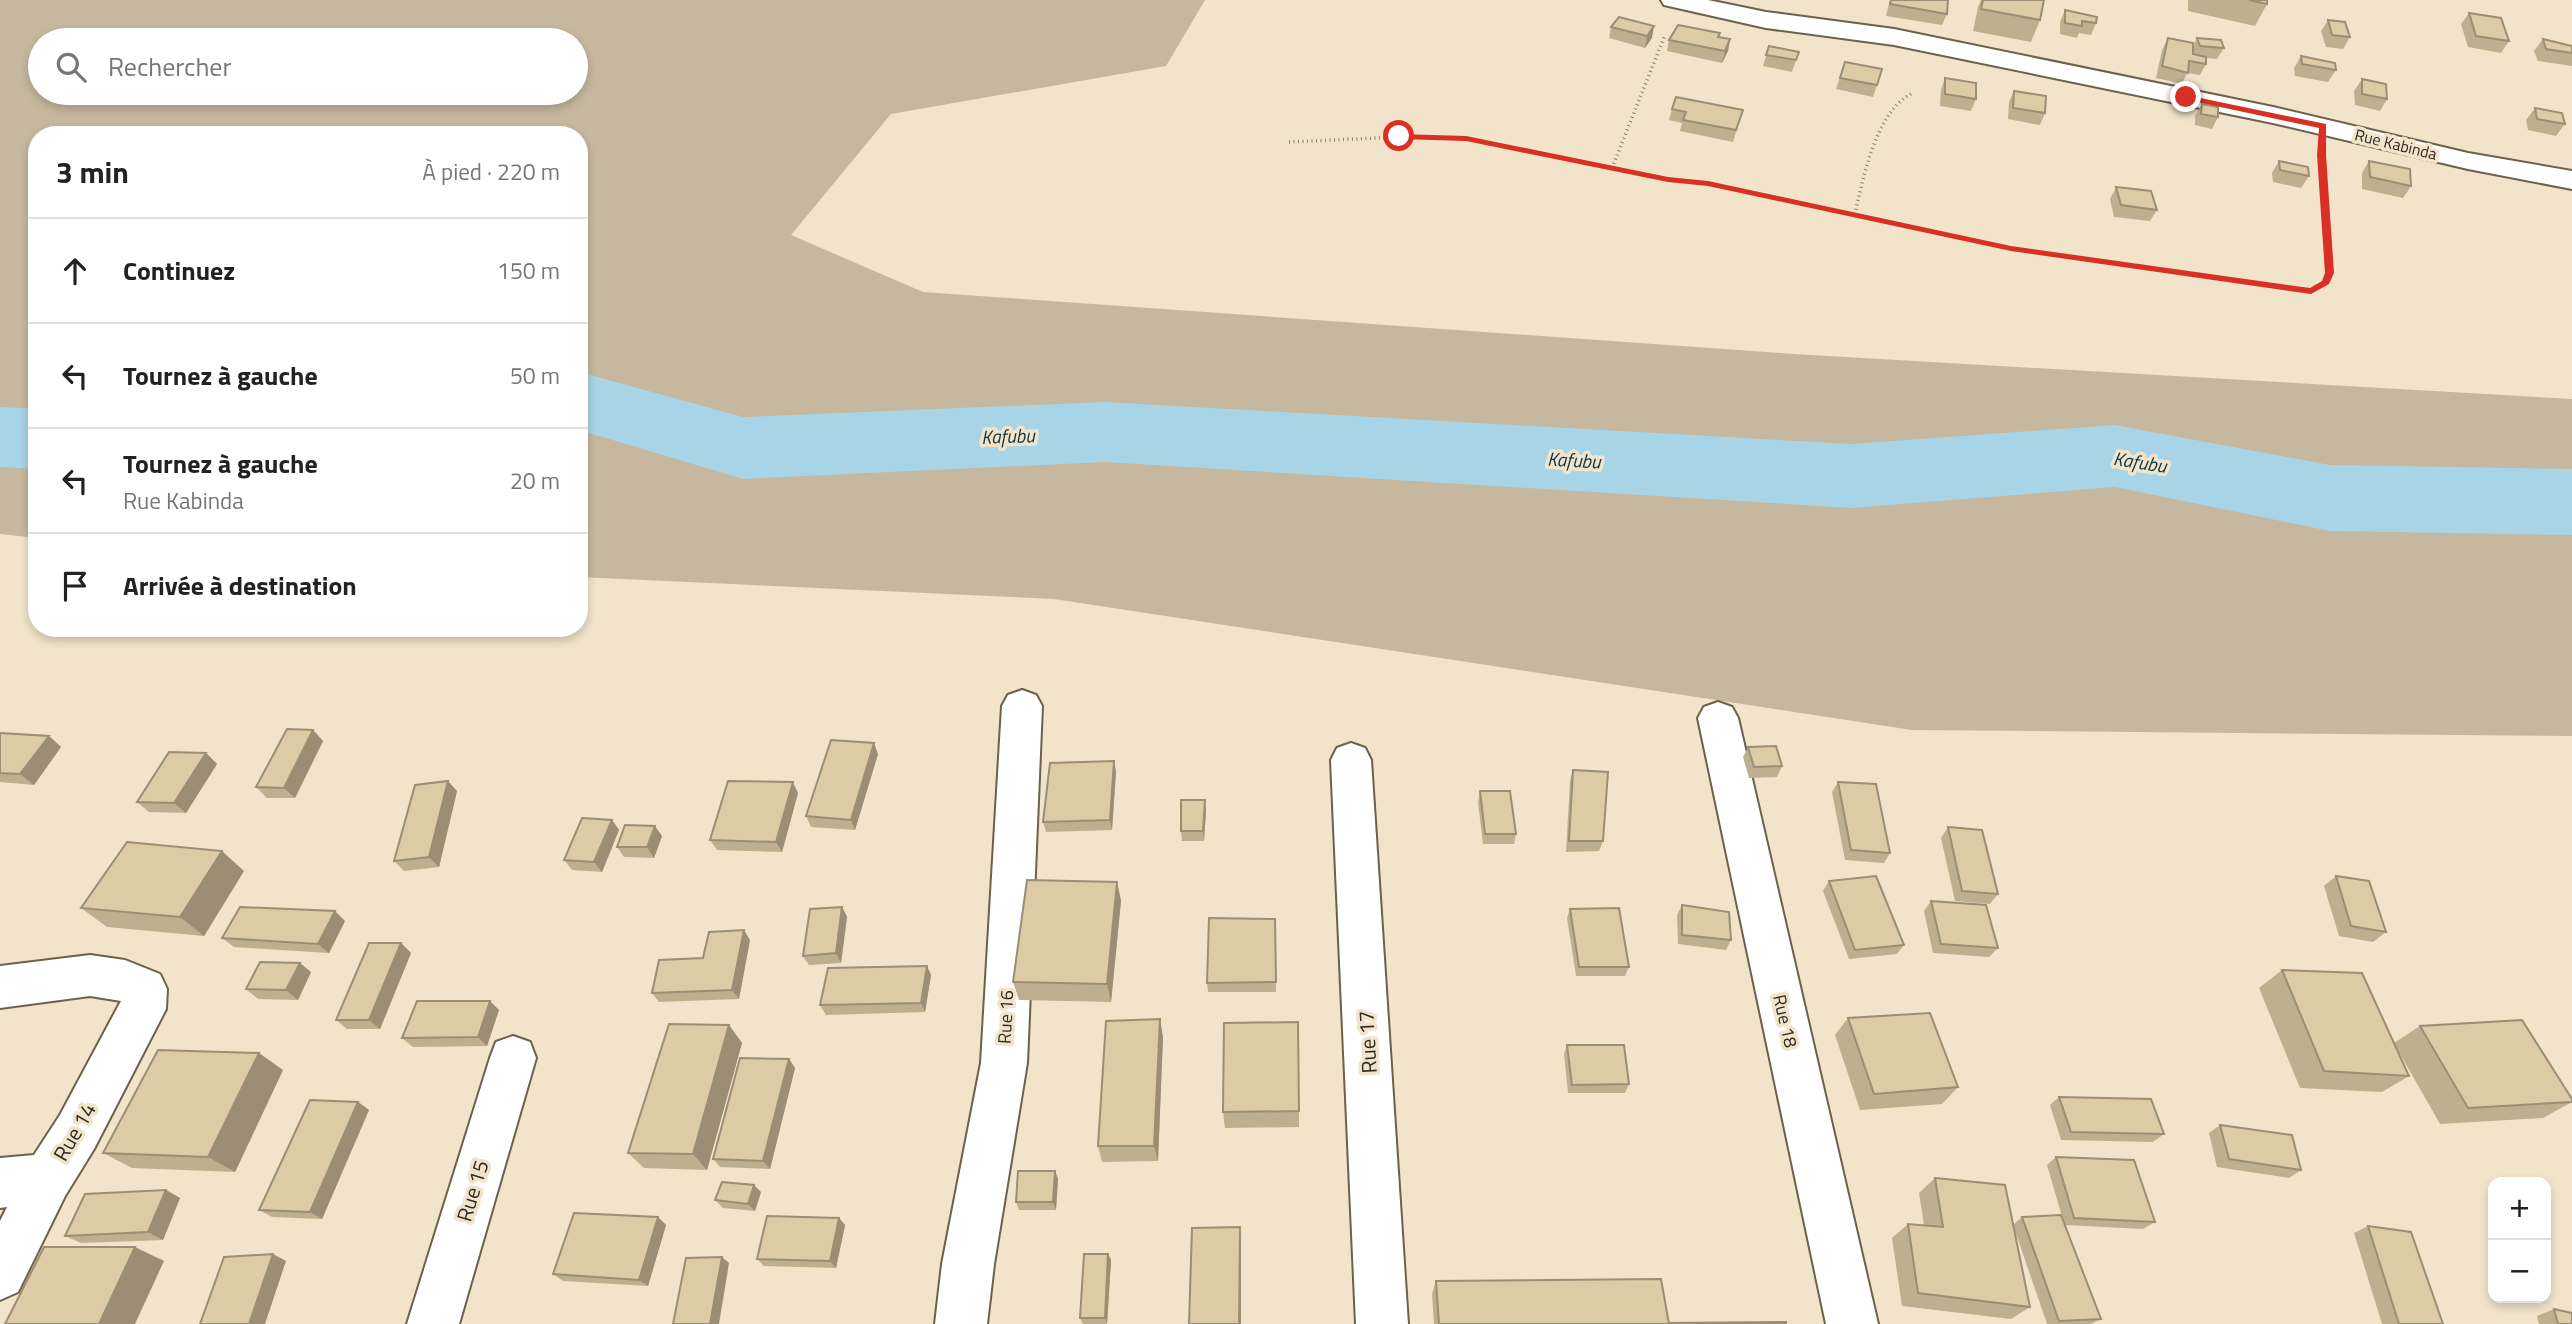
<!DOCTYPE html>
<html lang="fr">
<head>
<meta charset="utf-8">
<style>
  :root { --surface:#fff; --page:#f2f2f2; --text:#222; --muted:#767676; --line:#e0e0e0 }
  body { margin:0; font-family:"Titillium Web",sans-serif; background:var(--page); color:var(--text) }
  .controls { position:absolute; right:21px; bottom:21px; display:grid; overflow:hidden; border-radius:14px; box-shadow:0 4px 10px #0003 }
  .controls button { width:63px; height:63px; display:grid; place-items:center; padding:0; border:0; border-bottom:2px solid var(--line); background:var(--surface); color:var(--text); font:35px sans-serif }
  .stop { position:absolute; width:21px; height:21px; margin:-16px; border:5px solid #d93025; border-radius:50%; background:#fff }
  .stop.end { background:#d93025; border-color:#fff; box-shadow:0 2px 7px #0008 }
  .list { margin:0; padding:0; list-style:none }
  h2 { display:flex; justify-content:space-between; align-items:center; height:91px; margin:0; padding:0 28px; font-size:30px }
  h2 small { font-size:23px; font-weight:400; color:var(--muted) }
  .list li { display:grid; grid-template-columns:46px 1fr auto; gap:21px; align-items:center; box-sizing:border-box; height:105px; padding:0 28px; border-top:2px solid var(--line) }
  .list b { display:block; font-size:26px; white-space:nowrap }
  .list p { margin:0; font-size:23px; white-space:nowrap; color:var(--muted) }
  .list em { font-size:23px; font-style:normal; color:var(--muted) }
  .icon { flex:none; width:38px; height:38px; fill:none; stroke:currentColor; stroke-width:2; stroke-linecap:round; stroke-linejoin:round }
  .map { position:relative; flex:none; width:2572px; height:1324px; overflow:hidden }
  .search { position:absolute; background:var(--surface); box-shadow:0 4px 10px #0003; left:28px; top:28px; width:560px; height:77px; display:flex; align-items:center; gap:18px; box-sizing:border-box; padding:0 24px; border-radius:38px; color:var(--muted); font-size:26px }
  .panel { position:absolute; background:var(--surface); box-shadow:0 4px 10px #0003; left:28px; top:126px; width:560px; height:511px; border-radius:28px }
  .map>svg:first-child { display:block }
  .green { fill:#c5b89e; fill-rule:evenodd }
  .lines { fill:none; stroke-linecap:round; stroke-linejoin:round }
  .river { fill:#a7d4e6; fill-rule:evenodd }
  .street-casing { stroke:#6c614a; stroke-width:4 }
  .path { stroke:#88806f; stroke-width:3.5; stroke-dasharray:1 3.5; stroke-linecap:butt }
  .street { fill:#fff; fill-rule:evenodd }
  .wall { fill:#beaf8f }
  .shaded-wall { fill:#9b8e74 }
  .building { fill:#ddcba6; stroke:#9b8e74; stroke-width:2 }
  .route { fill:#d93025 }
  .labels { text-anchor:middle; stroke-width:7; stroke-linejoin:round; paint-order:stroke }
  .far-street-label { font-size:16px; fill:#302b21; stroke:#f1e4cb }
  .street-label { font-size:18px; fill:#302b21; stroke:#f1e4cb }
  .water-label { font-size:19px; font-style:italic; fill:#0e3745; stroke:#f1e4cb }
  .near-street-label { font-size:21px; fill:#302b21; stroke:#f1e4cb }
</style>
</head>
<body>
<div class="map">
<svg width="2572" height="1324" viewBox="0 0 2572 1324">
  <rect width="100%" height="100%" fill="#f1e4cb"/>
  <path class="green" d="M0 0H1205L1166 66 891 114 791 235 923 292 1794 354 2572 399V736L1912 730 1054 599 579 577V135H37V538L0 534ZM40 40H576V93H40Z"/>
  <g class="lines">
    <g class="river">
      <polygon points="579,372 743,417 1105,402 1851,444 2115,425 2330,465 2572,469 2572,535 2330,531 2115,487 1851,508 1105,462 743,479 579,430"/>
      <polygon points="0,407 37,409 37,469 0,467"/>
    </g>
    <defs>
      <g id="street">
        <polygon points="1661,0 1708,0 1766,12 1894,29 2273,107 2468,153 2572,171 2572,189 2468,169 2273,123 1894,45 1766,28 1664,5"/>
        <polygon points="1022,690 1036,695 1042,706 1027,1063 994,1264 987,1324 935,1324 942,1264 981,1063 1002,706 1008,695"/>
        <polygon points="1718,702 1732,707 1738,718 1878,1324 1826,1324 1698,718 1704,707"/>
        <polygon points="1351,743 1365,748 1371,760 1408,1324 1356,1324 1331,760 1337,748"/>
        <polygon points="90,955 125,960 160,974 167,989 166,1009 94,1149 65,1196 18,1292 0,1300 0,1221 7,1207 0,1208 0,1158 34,1155 60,1115 121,1001 90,996 0,1008 0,966"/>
        <polygon points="513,1036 530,1042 536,1058 459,1324 407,1324 490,1058 496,1042"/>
      </g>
    </defs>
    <use href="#street" class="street-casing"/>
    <g class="path">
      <polyline points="1289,142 1399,137 1466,138 1668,179 1708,183 2011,249 2311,291 2326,282 2330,273 2323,163"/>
      <polyline points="1612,168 1665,35"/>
      <path d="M1855 214C1863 178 1876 112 1911 94"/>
    </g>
    <use href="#street" class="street"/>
  </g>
  <g class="wall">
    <polygon points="1890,0 1948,0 1947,14 1942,25 1886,16"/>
    <polygon points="1981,0 2044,0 2040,20 2031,42 1973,31 1978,7"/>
    <polygon points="2188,0 2267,0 2267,4 2255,26 2188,11"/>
    <polygon points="2065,10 2096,23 2091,35 2079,33 2077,38 2060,34 2060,22"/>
    <polygon points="2469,13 2509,41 2501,53 2468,47 2461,24"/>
    <polygon points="2328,20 2350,37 2343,49 2326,47 2321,31"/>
    <polygon points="1611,27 1652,38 1645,48 1609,38"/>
    <polygon points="1720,33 1719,37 1730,39 1728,51 1722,63 1667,51 1669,40"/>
    <polygon points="2168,38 2193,46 2197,38 2224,48 2217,59 2206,58 2206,64 2200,75 2187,73 2182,84 2156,78 2162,50"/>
    <polygon points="2543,39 2572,46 2572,66 2538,61 2534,51"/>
    <polygon points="1769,46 1799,52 1792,72 1763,66"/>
    <polygon points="2301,56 2336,70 2328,82 2295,76 2294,68"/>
    <polygon points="1845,62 1877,85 1873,97 1836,89"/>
    <polygon points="1945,78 1976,99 1971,111 1940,106 1941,90"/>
    <polygon points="2362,79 2387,99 2380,111 2355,105 2354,91"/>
    <polygon points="2014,91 2045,113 2040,125 2008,119 2009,102"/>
    <polygon points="2202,104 2218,117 2212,129 2195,125 2195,116"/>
    <polygon points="2535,108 2565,124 2556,136 2528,130 2526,120"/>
    <polygon points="1672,109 1743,110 1733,142 1680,131 1682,123 1669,120"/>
    <polygon points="2279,161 2309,176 2301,188 2273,182 2272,173"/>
    <polygon points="2369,161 2411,186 2403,198 2362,189 2362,173"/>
    <polygon points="2116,187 2157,210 2150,221 2114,217 2110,199"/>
    <polygon points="313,730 323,741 295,798 267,798 256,787"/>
    <polygon points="0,733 49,736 61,747 34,785 0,782"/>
    <polygon points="1748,747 1782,766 1777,777 1749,778 1743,757"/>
    <polygon points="206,753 217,764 186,813 149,812 137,802"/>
    <polygon points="878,754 855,830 811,827 806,816"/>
    <polygon points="1114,761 1116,772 1112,830 1046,832 1043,822"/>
    <polygon points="1573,770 1603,841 1599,851 1566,852 1570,781"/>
    <polygon points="1838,782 1890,853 1884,863 1845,860 1832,792"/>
    <polygon points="457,791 439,867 404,871 394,861"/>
    <polygon points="1480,791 1516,834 1514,844 1483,844 1478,802"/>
    <polygon points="798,793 782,852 717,850 710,840"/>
    <polygon points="1206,810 1204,841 1182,841 1181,831"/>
    <polygon points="612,820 619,830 602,872 572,870 564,860"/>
    <polygon points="1948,827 1998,894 1990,904 1955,901 1941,838"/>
    <polygon points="662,836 654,858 624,857 617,847"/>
    <polygon points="244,871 204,936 107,927 81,908"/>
    <polygon points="2336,876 2386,932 2373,942 2339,936 2324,886"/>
    <polygon points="1829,881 1904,945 1897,954 1849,959 1823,891"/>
    <polygon points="1117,882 1121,901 1111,1002 1019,1000 1013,982"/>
    <polygon points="1931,901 1998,948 1989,957 1933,953 1924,911"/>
    <polygon points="1682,905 1731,940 1726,950 1678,944 1677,915"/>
    <polygon points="842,907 847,917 841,963 809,965 803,956"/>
    <polygon points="1570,909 1629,967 1625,976 1576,976 1567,918"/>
    <polygon points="1275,919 1276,992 1208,992 1207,983"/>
    <polygon points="345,921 329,953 234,947 222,938"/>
    <polygon points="750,940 739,999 659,1002 652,993 703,958"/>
    <polygon points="401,943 411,953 380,1029 347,1029 336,1020"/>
    <polygon points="927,966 931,975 925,1012 826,1015 820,1005"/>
    <polygon points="2282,970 2394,1043 2420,1026 2572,1102 2543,1118 2440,1124 2395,1045 2409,1076 2382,1092 2300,1088 2259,988"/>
    <polygon points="311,972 298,1000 258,999 246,989"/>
    <polygon points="499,1010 487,1046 413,1047 402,1038"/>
    <polygon points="1848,1018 1958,1087 1942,1104 1860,1110 1835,1035"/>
    <polygon points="729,1025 742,1043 707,1170 644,1168 628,1153"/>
    <polygon points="1163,1037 1158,1161 1102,1162 1098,1146"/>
    <polygon points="1567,1045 1629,1084 1625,1093 1568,1093 1564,1054"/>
    <polygon points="789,1059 795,1068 770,1169 720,1167 713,1159"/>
    <polygon points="283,1070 235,1172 132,1168 103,1153"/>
    <polygon points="2059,1097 2164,1134 2153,1142 2061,1140 2050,1105"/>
    <polygon points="358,1102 369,1110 322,1219 272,1217 259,1210"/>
    <polygon points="1299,1111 1299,1127 1225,1128 1223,1112"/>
    <polygon points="2220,1125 2301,1170 2289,1178 2217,1167 2209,1133"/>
    <polygon points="2056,1157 2155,1222 2143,1229 2065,1225 2101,1319 2091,1324 2047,1324 2013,1225 2030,1307 2011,1319 1902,1306 1892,1238 1908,1224 1924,1225 1919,1193 1935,1178 2013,1225 2022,1217 2063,1220 2047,1165"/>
    <polygon points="1055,1171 1058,1179 1056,1210 1019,1210 1016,1202"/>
    <polygon points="166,1190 180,1198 163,1240 81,1243 65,1236"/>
    <polygon points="761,1192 755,1211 723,1208 715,1200"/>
    <polygon points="658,1217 666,1225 648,1286 563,1281 553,1274"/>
    <polygon points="839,1218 845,1225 836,1268 764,1266 757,1259"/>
    <polygon points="2368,1226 2443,1324 2382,1324 2354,1233"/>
    <polygon points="1108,1254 1111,1260 1107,1324 1083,1324 1080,1318"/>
    <polygon points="1436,1281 1669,1324 1786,1324 1434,1324 1432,1294"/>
    <polygon points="2554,1309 2572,1324 2539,1324 2537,1316"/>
  </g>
  <g class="shaded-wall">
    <polygon points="1654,26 1652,38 1645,48 1647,36"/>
    <polygon points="1730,39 1728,51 1722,63 1725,51"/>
    <polygon points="313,730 323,741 295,798 284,788"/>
    <polygon points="49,736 61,747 34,785 20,774"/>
    <polygon points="874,743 878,754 855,830 851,820"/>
    <polygon points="206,753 217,764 186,813 174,803"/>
    <polygon points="1114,761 1116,772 1112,830 1110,820"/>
    <polygon points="448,781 457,791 439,867 429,857"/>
    <polygon points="793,782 798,793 782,852 776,842"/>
    <polygon points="1205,800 1206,810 1204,841 1203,831"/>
    <polygon points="612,820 619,830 602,872 594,862"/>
    <polygon points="655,826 662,836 654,858 647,847"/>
    <polygon points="222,851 244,871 204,936 180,917"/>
    <polygon points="1117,882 1121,901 1111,1002 1107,984"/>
    <polygon points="842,907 847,917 841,963 836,953"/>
    <polygon points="335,911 345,921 329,953 318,944"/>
    <polygon points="744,930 750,940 739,999 732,990"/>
    <polygon points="401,943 411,953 380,1029 369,1020"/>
    <polygon points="300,963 311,972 298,1000 286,990"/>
    <polygon points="927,966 931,975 925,1012 921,1003"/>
    <polygon points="490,1001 499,1010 487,1046 478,1037"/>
    <polygon points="1160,1019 1163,1037 1158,1161 1154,1146"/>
    <polygon points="729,1025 742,1043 707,1170 693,1154"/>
    <polygon points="259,1053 283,1070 235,1172 208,1157"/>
    <polygon points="789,1059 795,1068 770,1169 763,1161"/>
    <polygon points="358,1102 369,1110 322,1219 310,1212"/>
    <polygon points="1055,1171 1058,1179 1056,1210 1053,1202"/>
    <polygon points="754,1185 761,1192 755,1211 748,1204"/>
    <polygon points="166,1190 180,1198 163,1240 148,1232"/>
    <polygon points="658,1217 666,1225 648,1286 639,1280"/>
    <polygon points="839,1218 845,1225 836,1268 830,1261"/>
    <polygon points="1240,1227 1241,1241 1241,1324 1239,1324"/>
    <polygon points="135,1247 164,1261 135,1324 99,1324"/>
    <polygon points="273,1254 286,1261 265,1324 249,1324"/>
    <polygon points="1108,1254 1111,1260 1107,1324 1105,1318"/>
    <polygon points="722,1257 729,1263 719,1324 710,1324"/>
  </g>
  <g class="building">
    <polygon points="1891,0 1948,0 1947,14 1890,4"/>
    <polygon points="1983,0 2044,0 2040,20 1981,9"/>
    <polygon points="2249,0 2267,0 2267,4"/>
    <polygon points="2065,10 2097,17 2096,23 2082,21 2082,26 2065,23"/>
    <polygon points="2469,13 2501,18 2509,41 2476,36"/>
    <polygon points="1619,17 1654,26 1647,36 1611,27"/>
    <polygon points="2328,20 2345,22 2350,37 2332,35"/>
    <polygon points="1678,25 1720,33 1718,37 1730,39 1725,51 1669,40"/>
    <polygon points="2168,38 2193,43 2193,54 2206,57 2206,64 2189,61 2188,73 2162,66"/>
    <polygon points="2197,38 2221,40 2224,48 2200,46"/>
    <polygon points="2543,39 2572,46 2572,53 2546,49"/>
    <polygon points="1769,46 1799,52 1796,60 1766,55"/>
    <polygon points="2301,56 2335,63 2336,70 2302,64"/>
    <polygon points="1845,62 1882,69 1877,85 1840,78"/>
    <polygon points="1945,78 1976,83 1976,99 1945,94"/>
    <polygon points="2362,79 2386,84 2387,99 2362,94"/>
    <polygon points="2014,91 2046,96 2045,113 2013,108"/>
    <polygon points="1676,97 1743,110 1736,130 1683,120 1686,112 1672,109"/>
    <polygon points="2202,104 2218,107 2218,117 2201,114"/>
    <polygon points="2535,108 2562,113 2565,124 2537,119"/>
    <polygon points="2279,161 2308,167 2309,176 2280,170"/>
    <polygon points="2369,161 2410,169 2411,186 2370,177"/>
    <polygon points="2116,187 2151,191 2157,210 2121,205"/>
    <polygon points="287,729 313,730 284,788 256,787"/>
    <polygon points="0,733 49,736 20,774 0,773"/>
    <polygon points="831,740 874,743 851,820 806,816"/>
    <polygon points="1776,746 1782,766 1754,767 1748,747"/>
    <polygon points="169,752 206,753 174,803 137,802"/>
    <polygon points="1114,761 1110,820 1043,822 1050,763"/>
    <polygon points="1573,770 1608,772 1603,841 1569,841"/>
    <polygon points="448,781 429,857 394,861 415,785"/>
    <polygon points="728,781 793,782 776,842 710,840"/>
    <polygon points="1838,782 1876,784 1890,853 1851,850"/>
    <polygon points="1480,791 1510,791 1516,834 1485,834"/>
    <polygon points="1181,800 1205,800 1203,831 1181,831"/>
    <polygon points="582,818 612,820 594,862 564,860"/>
    <polygon points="625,825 655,826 647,847 617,847"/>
    <polygon points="1948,827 1982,830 1998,894 1962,891"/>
    <polygon points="127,842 222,851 180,917 81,908"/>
    <polygon points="1876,876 1904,945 1855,950 1829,881"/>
    <polygon points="2336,876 2369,881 2386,932 2351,926"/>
    <polygon points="1027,880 1117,882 1107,984 1013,982"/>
    <polygon points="1931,901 1986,905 1998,948 1941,944"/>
    <polygon points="1682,905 1729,912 1731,940 1682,935"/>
    <polygon points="240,907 335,911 318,944 222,938"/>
    <polygon points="842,907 836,953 803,956 810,909"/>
    <polygon points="1619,908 1629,967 1579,967 1570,909"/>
    <polygon points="1209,918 1275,919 1276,982 1207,983"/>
    <polygon points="744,930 732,990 652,993 659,960 703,958 709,932"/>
    <polygon points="369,943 401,943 369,1020 336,1020"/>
    <polygon points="260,962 300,963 286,990 246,989"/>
    <polygon points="927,966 921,1003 820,1005 828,968"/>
    <polygon points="2282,970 2362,973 2409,1076 2324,1071"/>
    <polygon points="417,1001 490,1001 478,1037 402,1038"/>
    <polygon points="1930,1013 1958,1087 1874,1094 1848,1018"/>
    <polygon points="1160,1019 1154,1146 1098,1146 1106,1021"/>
    <polygon points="2522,1020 2572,1099 2572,1102 2468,1108 2420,1026"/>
    <polygon points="1298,1022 1299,1111 1223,1112 1224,1023"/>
    <polygon points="669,1024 729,1025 693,1154 628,1153"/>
    <polygon points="1567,1045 1624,1045 1629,1084 1572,1085"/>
    <polygon points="158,1050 259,1053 208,1157 103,1153"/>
    <polygon points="740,1058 789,1059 763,1161 713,1159"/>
    <polygon points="2059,1097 2151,1099 2164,1134 2071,1132"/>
    <polygon points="310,1100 358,1102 310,1212 259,1210"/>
    <polygon points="2220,1125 2292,1135 2301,1170 2229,1159"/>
    <polygon points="2056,1157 2134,1160 2155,1222 2074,1218"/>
    <polygon points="1018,1171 1055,1171 1053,1202 1016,1202"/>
    <polygon points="1935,1178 2005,1185 2030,1307 1918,1293 1908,1224 1943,1227"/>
    <polygon points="722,1182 754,1185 748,1204 715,1200"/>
    <polygon points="166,1190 148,1232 65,1236 85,1194"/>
    <polygon points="574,1213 658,1217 639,1280 553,1274"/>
    <polygon points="2061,1215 2101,1319 2059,1321 2022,1217"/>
    <polygon points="767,1216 839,1218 830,1261 757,1259"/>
    <polygon points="2368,1226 2411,1232 2443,1324 2399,1324"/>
    <polygon points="1240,1227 1239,1324 1189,1324 1192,1228"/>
    <polygon points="44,1247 135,1247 99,1324 5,1324"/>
    <polygon points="273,1254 249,1324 200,1324 224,1257"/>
    <polygon points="1084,1254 1108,1254 1105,1318 1080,1318"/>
    <polygon points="722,1257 710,1324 673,1324 686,1258"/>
    <polygon points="1661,1279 1669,1324 1439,1324 1436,1281"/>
    <polygon points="2554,1309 2572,1313 2572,1324 2558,1324"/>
    <polygon points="1786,1322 1786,1324 1669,1324 1669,1323"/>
  </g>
  <polygon class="route" points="2186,95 2326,124 2326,155 2334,273 2329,284 2311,294 2011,251 1708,186 1668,182 1466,141 1399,139 1395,136 1399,134 1466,136 1668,177 1708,181 2011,246 2310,288 2322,281 2325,273 2317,155 2319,128 2183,99"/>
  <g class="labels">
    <g class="far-street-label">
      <text transform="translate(2396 144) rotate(14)" y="6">Rue Kabinda</text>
    </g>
    <g class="street-label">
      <text transform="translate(1006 1017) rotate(-87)" y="6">Rue 16</text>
      <text transform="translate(1785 1021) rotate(77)" y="6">Rue 18</text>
    </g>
    <g class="water-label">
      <text transform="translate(1008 436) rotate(-2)" y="7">Kafubu</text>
      <text transform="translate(1574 460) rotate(3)" y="7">Kafubu</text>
      <text transform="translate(2140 462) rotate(9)" y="7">Kafubu</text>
    </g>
    <g class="near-street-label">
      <text transform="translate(1368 1042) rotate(-93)" y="7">Rue 17</text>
      <text transform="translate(75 1132) rotate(-60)" y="7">Rue 14</text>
      <text transform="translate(473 1191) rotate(-73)" y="7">Rue 15</text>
    </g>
  </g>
</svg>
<div class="controls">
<button>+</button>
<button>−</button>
</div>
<div class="stop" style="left:1399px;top:136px"></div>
<div class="stop end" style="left:2186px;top:97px"></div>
<div class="search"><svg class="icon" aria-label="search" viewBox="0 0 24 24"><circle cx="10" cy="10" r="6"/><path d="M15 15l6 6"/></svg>Rechercher</div>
<section class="panel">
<h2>3 min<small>À pied · 220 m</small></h2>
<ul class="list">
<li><svg class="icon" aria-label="ahead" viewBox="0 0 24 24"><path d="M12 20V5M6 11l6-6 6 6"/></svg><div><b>Continuez</b></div><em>150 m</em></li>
<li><svg class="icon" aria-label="left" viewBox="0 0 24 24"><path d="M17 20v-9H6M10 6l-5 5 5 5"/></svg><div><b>Tournez à gauche</b></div><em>50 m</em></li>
<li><svg class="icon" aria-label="left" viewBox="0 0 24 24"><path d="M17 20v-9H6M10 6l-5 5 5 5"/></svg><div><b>Tournez à gauche</b><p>Rue Kabinda</p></div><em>20 m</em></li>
<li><svg class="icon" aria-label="arrive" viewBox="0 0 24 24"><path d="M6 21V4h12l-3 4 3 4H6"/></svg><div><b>Arrivée à destination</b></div></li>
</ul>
</section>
</div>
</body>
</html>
